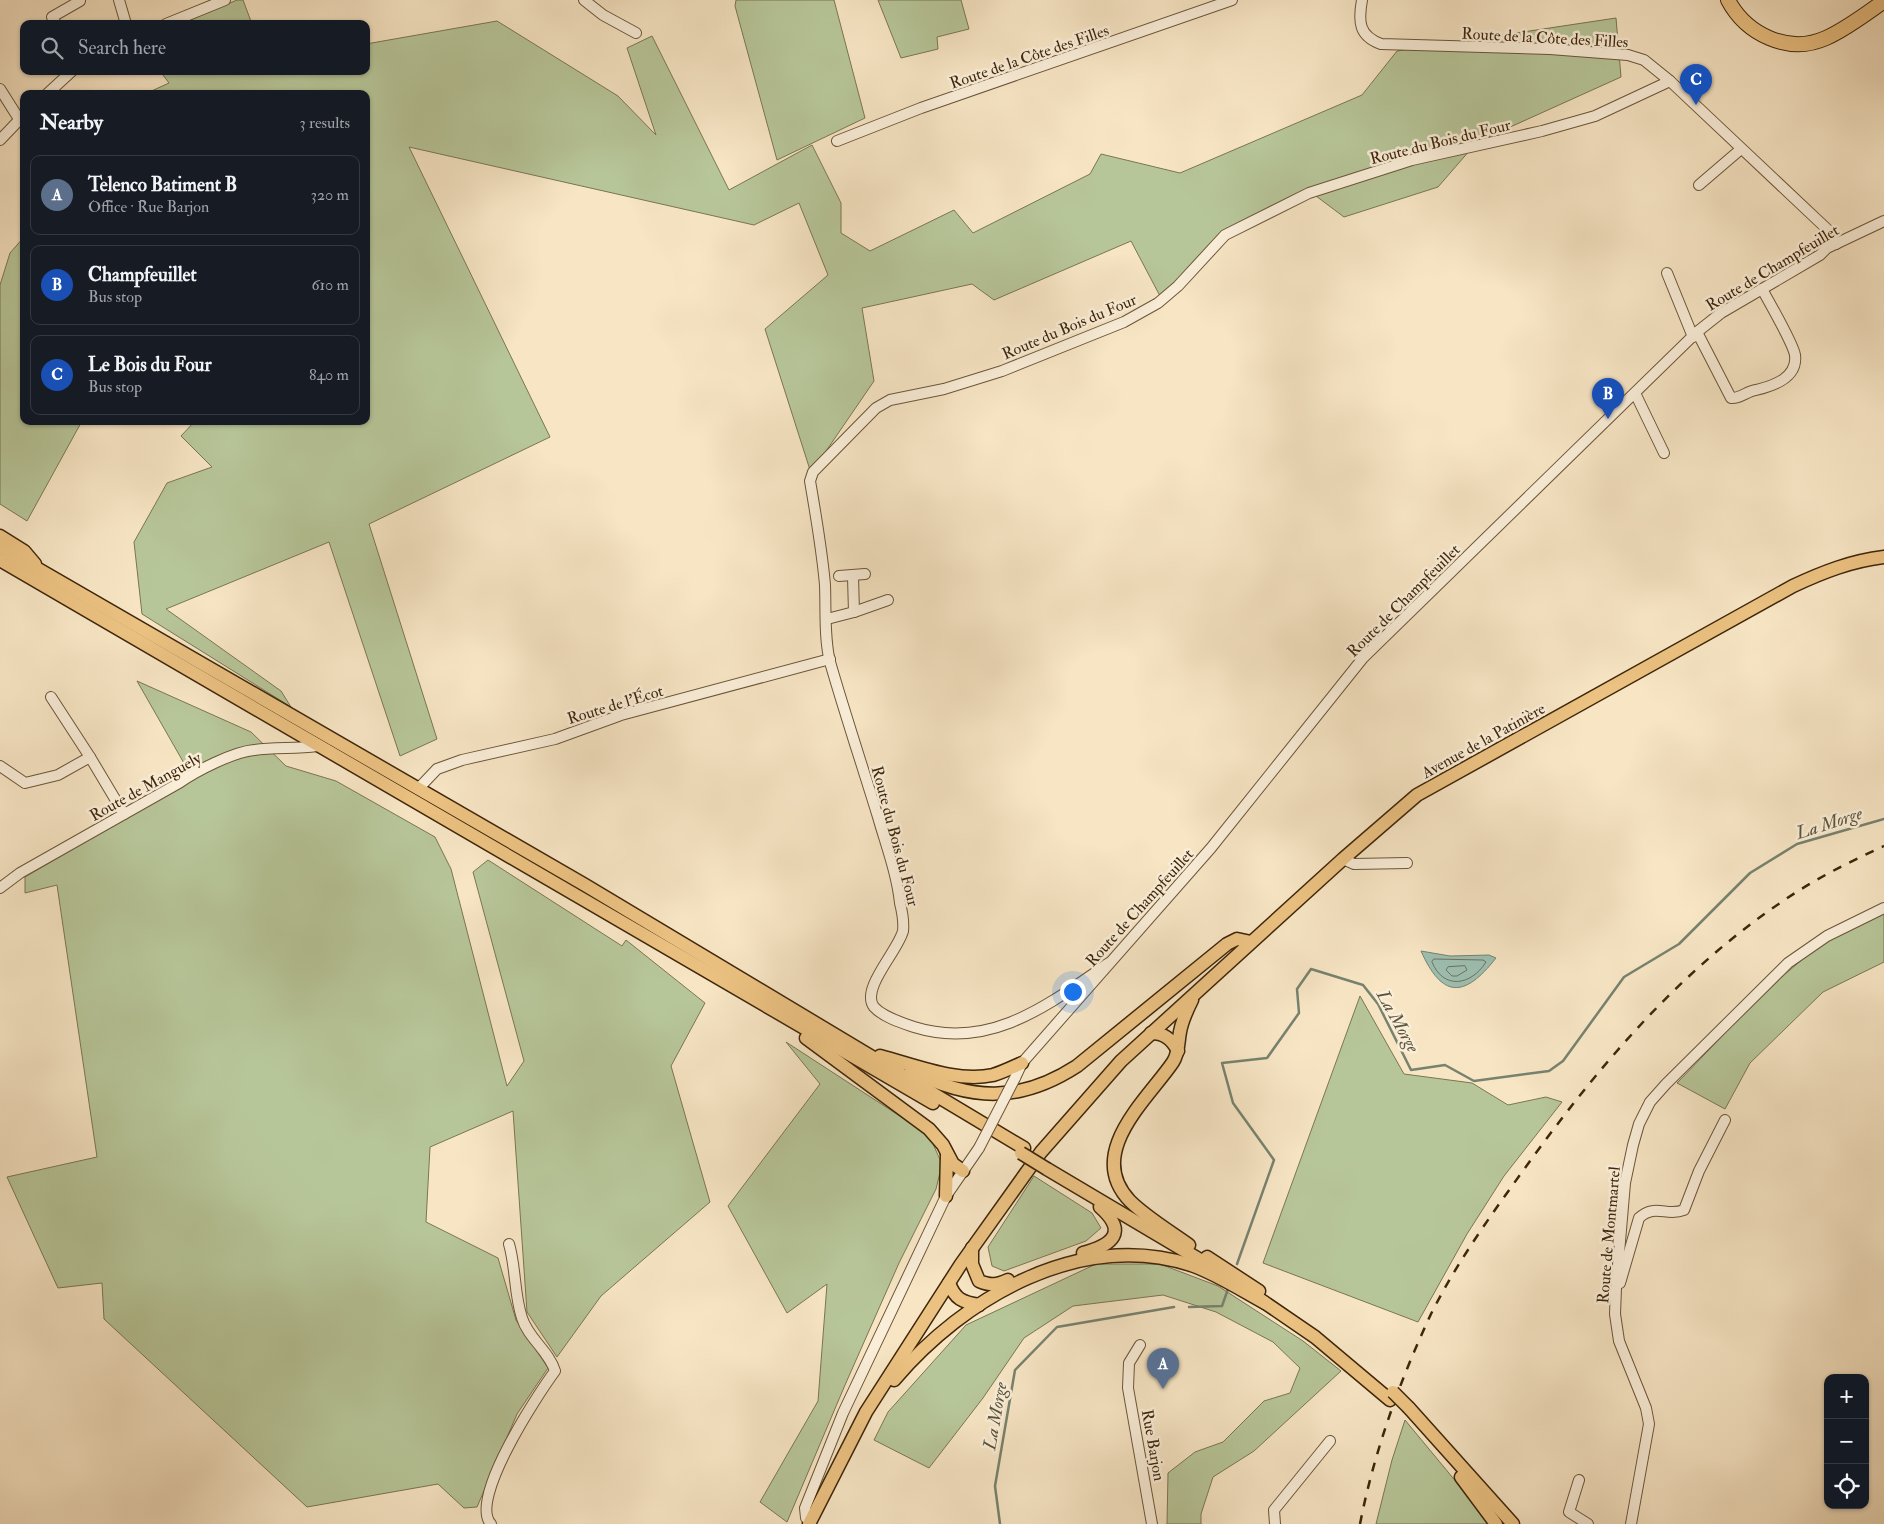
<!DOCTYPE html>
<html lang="en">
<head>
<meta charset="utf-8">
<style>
  :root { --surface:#171b24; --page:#20242c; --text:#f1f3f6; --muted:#9ea1a6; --line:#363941; --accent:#c59692 }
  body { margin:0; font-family:"IM FELL Double Pica",serif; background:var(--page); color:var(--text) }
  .controls { position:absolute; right:15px; bottom:15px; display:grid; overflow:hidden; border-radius:10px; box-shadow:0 1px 4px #0004 }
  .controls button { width:45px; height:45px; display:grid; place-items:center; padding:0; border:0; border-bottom:1px solid var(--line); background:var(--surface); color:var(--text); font:25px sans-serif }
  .you { position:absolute; left:1072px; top:991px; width:18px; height:18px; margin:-12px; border:4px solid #fff; border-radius:50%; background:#1a73e8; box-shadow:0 0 0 8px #1a73e833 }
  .badge { display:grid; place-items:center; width:32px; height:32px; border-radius:50%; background:var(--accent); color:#fff; font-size:16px; font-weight:700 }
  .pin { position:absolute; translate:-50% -41px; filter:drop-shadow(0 1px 2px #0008) }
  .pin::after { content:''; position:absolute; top:26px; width:18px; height:15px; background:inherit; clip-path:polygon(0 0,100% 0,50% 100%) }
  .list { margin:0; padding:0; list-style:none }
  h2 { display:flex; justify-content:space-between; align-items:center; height:65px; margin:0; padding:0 20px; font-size:21px }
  h2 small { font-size:16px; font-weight:400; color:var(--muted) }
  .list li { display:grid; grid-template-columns:32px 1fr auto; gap:15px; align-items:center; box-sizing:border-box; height:80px; margin:0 10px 10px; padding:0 10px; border:1px solid var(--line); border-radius:10px }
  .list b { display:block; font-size:19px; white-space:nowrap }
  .list p { margin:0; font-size:16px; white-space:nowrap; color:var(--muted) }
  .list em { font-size:16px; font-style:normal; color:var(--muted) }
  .icon { flex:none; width:28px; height:28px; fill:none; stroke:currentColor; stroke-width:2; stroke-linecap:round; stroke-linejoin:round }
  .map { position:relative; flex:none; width:1884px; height:1524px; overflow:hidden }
  .search { position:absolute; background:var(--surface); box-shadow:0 1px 4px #0004; left:20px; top:20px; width:350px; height:55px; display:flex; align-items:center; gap:12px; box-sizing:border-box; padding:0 18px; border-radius:10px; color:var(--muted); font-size:19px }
  .panel { position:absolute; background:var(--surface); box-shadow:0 1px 4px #0004; left:20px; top:90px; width:350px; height:335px; border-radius:10px }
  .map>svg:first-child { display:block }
  .green { fill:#b7c699; stroke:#7a7652 }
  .water { fill:#9dbfb2; stroke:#77826f }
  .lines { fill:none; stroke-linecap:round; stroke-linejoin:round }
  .shore { stroke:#6e725e; stroke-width:1 }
  .stream { stroke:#77826f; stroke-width:2.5 }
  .minor-casing { stroke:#6c5639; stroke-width:12 }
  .major-casing { stroke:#3e260b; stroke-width:15 }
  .highway-casing { stroke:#3e260b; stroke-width:16 }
  .minor { stroke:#faeed9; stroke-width:10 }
  .major { stroke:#ecc282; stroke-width:12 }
  .highway { stroke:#ecc282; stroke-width:14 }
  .rail { stroke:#3e260b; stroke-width:2.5; stroke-dasharray:9 9; stroke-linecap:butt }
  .minor-bridge-casing { stroke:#6c5639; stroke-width:12; stroke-linecap:butt }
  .major-bridge-casing { stroke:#3e260b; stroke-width:15; stroke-linecap:butt }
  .minor-bridge { stroke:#faeed9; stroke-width:10 }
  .major-bridge { stroke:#ecc282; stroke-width:12 }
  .labels { text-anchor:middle; stroke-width:5; stroke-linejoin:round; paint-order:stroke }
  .street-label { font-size:16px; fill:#3e260b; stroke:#faeed9 }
  .water-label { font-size:18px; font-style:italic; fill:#5a543d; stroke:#faeed9 }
</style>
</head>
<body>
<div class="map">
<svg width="1884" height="1524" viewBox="0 0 1884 1524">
  <rect width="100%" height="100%" fill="#f7e5c4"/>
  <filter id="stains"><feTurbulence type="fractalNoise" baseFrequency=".004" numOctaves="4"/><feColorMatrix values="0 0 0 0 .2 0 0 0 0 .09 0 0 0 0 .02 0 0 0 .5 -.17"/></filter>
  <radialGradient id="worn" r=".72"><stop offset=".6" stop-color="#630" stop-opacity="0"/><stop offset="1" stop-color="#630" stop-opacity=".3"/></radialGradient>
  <g class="green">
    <polygon points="237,0 243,0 252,24 181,24"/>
    <polygon points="736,0 834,0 865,118 777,160 735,6"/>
    <polygon points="878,0 961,0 969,29 937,37 938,49 901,58"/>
    <polygon points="1616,18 1621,77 1477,142 1438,187 1344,217 1308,190 1228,238 1160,296 1131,241 994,300 972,284 862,308 874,381 811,473 765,329 828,275 799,203 754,225 409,147 550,437 369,524 437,739 400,756 329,542 166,609 281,691 291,707 142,614 134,542 167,483 212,467 181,436 195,421 366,421 366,94 145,94 169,83 160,71 366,71 366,44 497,21 618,96 656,135 627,48 652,36 729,190 812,145 841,203 841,233 870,251 954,210 973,233 1090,174 1101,154 1180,173 1362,95 1397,51"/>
    <polygon points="24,237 24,421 82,421 27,521 0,504 0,285 10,253"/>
    <polygon points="137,681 251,732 286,766 336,781 435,837 451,869 507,1086 524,1061 473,872 488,860 622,946 626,940 705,1003 671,1066 710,1202 601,1296 557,1357 527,1312 513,1111 430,1147 426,1222 498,1258 516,1320 548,1368 517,1414 477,1507 464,1508 438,1484 307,1507 104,1319 102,1283 58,1288 7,1177 97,1157 57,885 25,893 25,877 193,779"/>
    <path d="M1884 907V962L1823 992 1750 1063 1725 1109 1677 1083C1740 1019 1801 945 1884 907Z"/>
    <polygon points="1360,996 1404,1074 1472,1083 1508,1105 1546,1097 1562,1102 1504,1176 1467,1234 1418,1322 1263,1263"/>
    <polygon points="786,1042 929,1135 942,1164 936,1189 899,1263 845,1385 787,1522 760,1502 818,1401 827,1284 787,1313 728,1206 820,1084"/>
    <polygon points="1034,1176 1092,1213 1101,1228 1086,1241 1004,1271 992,1266 988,1247"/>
    <polygon points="1096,1264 1160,1264 1218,1286 1303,1341 1341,1371 1254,1451 1213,1477 1201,1514 1201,1524 1167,1524 1168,1473 1195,1452 1223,1442 1264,1401 1290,1393 1300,1368 1273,1342 1216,1312 1163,1295 1073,1306 1024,1338 983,1398 929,1468 874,1440 888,1412 966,1325"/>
    <polygon points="1405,1420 1491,1524 1376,1524 1392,1460"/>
  </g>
  <path class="water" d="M1421 951 1450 956 1489 955 1496 958C1464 999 1442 998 1421 951Z"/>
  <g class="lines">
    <g class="shore">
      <path d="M1434 959 1483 960 1486 962C1471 986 1443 990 1432 962Z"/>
      <polygon points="1465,966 1467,970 1457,976 1452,976 1446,970 1448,967"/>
    </g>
    <g class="stream">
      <polyline points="1237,1264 1274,1160 1233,1103 1222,1063 1267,1058 1299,1013 1297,989 1311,969 1363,985 1378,1004 1411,1070 1445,1065 1474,1081 1549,1071 1563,1061 1624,977 1679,944 1750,873 1797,844 1884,819"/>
      <polyline points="1189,1307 1222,1306 1228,1289"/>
      <polyline points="1000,1524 995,1486 1015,1370 1057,1327 1174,1307"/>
    </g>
    <defs>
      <g id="minor">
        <polyline points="119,0 126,24"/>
        <polyline points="584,0 603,15 636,33"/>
        <path d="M1362 0C1358 22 1359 36 1381 44L1550 49 1628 55 1644 60 1670 81 1827 229 1836 244"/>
        <polyline points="56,24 52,17 80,1"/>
        <polyline points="166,24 225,0"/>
        <polyline points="0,89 19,119"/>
        <polyline points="47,94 72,71"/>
        <polyline points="0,140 23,116"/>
        <polyline points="837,141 921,108 1232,0"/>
        <polyline points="1699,185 1741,149"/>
        <polyline points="1667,273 1693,337"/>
        <path d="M1697 332 1731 398C1740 399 1747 391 1756 390 1773 386 1798 378 1795 355 1793 343 1769 302 1762 289"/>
        <polyline points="1635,393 1664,453"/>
        <polyline points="839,576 865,574"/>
        <polyline points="854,612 888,600"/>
        <polyline points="827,619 854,612 853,577"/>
        <polyline points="51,697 90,757"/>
        <polyline points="0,766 25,783 58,775 90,757 124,814"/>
        <polyline points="418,789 437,769 462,760 555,739 621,715 830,659"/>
        <polyline points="1343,859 1354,864 1407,863"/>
        <path d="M0 888 20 873 179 783C196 771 233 752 254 750 275 747 296 749 317 746"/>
        <path d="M1109 963C1049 1004 991 1051 914 1027 902 1023 883 1017 874 1007 860 989 898 951 903 931 904 922 902 911 900 903 897 874 886 845 878 817 862 765 845 714 830 662 824 638 826 609 825 585 822 550 816 516 810 481L813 472 876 408 890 400 944 389 1002 371 1124 322 1158 303 1178 286 1225 235 1309 193 1412 160 1542 131 1595 116 1670 81"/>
        <polyline points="1015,1078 1022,1063 1211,848 1363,658 1697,332 1721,313 1820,255 1827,248 1884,221"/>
        <path d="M1620 1283 1639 1218C1655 1203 1667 1217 1684 1210L1699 1171 1725 1120"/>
        <polyline points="1140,1345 1129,1363 1128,1388 1152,1524"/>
        <polyline points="1579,1480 1569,1512 1588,1524"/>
        <polyline points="811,1521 806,1518 805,1508 843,1413 946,1196 979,1148"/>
        <path d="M491 1524C468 1500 538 1394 555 1371 549 1351 528 1338 522 1318 514 1294 516 1268 509 1244"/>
        <polyline points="1275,1524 1274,1510 1330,1441"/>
        <polyline points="1631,1524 1649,1424 1646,1408 1619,1341 1615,1314 1616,1288 1625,1183 1633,1145 1639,1124 1650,1102 1666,1084 1788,963 1827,936 1884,908"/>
      </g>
      <g id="major">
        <polyline points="0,536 24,551 35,564"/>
        <polyline points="0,547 585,885 1024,1148"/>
        <polyline points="0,560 933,1103"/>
        <path d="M1151 1033C1164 1033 1172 1039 1178 1051"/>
        <polyline points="806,1038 929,1129 943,1145 953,1164 963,1171"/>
        <path d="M880 1056C915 1065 957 1083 993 1075 1003 1072 1013 1067 1022 1063"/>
        <path d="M911 1071C971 1101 1020 1103 1077 1066L1227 944 1237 939 1251 942"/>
        <polyline points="1047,1169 1212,1267"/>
        <polyline points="946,1196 947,1154"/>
        <path d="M1189 1245C1171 1232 1146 1217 1130 1201 1084 1153 1148 1099 1173 1062 1179 1053 1178 1042 1180 1032 1182 1020 1187 1010 1192 1000"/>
        <path d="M972 1248V1264L979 1281C991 1286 997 1285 1008 1280"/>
        <path d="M1083 1253C1113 1245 1128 1232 1100 1207"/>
        <polyline points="1207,1257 1259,1291"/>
        <path d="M949 1283C955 1299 962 1302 979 1305"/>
        <polyline points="1258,1298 1315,1337 1390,1400"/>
        <path d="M894 1380C965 1297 1079 1230 1191 1265 1217 1274 1241 1290 1265 1303"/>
        <polyline points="1409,1408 1513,1524"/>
        <polyline points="1461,1477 1496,1524"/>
        <path d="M809 1524 866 1412 961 1264 1041 1152 1121 1061 1343 859 1417 795 1793 586C1823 572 1851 561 1884 557"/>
      </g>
      <path id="highway" d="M1728 0C1746 34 1788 55 1826 38 1846 29 1866 14 1884 1"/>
    </defs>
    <use href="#minor" class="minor-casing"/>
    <use href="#major" class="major-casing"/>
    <use href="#highway" class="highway-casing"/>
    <use href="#minor" class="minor"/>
    <use href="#major" class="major"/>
    <use href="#highway" class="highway"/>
    <path class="rail" d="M1360 1524C1374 1452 1400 1380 1431 1314 1457 1262 1491 1215 1525 1168 1597 1068 1679 971 1783 901 1815 879 1849 862 1884 846"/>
    <defs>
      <polyline id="minor-bridge" points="979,1148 1015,1078"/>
      <g id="major-bridge">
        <polyline points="1021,1153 1047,1169"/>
        <polyline points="1393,1392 1409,1408"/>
      </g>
    </defs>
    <use href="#minor-bridge" class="minor-bridge-casing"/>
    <use href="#major-bridge" class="major-bridge-casing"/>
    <use href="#minor-bridge" class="minor-bridge"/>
    <use href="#major-bridge" class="major-bridge"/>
  </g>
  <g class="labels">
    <g class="street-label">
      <text transform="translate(1545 37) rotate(3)" y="6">Route de la Côte des Filles</text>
      <text transform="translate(1029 56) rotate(-19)" y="6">Route de la Côte des Filles</text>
      <text transform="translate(1440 141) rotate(-14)" y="6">Route du Bois du Four</text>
      <text transform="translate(1772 267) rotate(-31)" y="6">Route de Champfeuillet</text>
      <text transform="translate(1069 326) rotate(-23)" y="6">Route du Bois du Four</text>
      <text transform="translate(1403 600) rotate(-45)" y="6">Route de Champfeuillet</text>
      <text transform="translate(615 704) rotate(-17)" y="6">Route de l'Écot</text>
      <text transform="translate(1483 740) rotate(-29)" y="6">Avenue de la Patinière</text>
      <text transform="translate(145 786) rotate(-29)" y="6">Route de Manguely</text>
      <text transform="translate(896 836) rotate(75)" y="6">Route du Bois du Four</text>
      <text transform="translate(1139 907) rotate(-48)" y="6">Route de Champfeuillet</text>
      <text transform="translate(1608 1235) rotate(-85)" y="6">Route de Montmartel</text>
      <text transform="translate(1154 1445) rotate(80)" y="6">Rue Barjon</text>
    </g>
    <g class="water-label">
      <text transform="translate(1829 823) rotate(-18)" y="6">La Morge</text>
      <text transform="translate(1398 1021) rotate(61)" y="6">La Morge</text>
      <text transform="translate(995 1416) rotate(-80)" y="6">La Morge</text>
    </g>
  </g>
  <rect width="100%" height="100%" filter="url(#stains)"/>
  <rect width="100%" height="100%" fill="url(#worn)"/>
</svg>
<div class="controls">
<button>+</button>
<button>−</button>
<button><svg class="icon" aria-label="locate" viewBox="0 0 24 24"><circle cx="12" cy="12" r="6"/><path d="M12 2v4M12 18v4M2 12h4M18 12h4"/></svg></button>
</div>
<div class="you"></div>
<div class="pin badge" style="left:1163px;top:1389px;background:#5c6f8a">A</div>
<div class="pin badge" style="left:1608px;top:419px;background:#1a4fb4">B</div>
<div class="pin badge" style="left:1696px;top:105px;background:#1a4fb4">C</div>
<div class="search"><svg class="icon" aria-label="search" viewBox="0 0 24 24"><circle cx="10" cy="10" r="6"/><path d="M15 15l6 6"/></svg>Search here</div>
<section class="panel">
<h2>Nearby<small>3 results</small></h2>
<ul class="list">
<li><span class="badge" style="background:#5c6f8a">A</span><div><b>Telenco Batiment B</b><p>Office · Rue Barjon</p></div><em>320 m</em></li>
<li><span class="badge" style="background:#1a4fb4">B</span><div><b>Champfeuillet</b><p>Bus stop</p></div><em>610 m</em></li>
<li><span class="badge" style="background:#1a4fb4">C</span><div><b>Le Bois du Four</b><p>Bus stop</p></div><em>840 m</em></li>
</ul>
</section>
</div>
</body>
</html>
